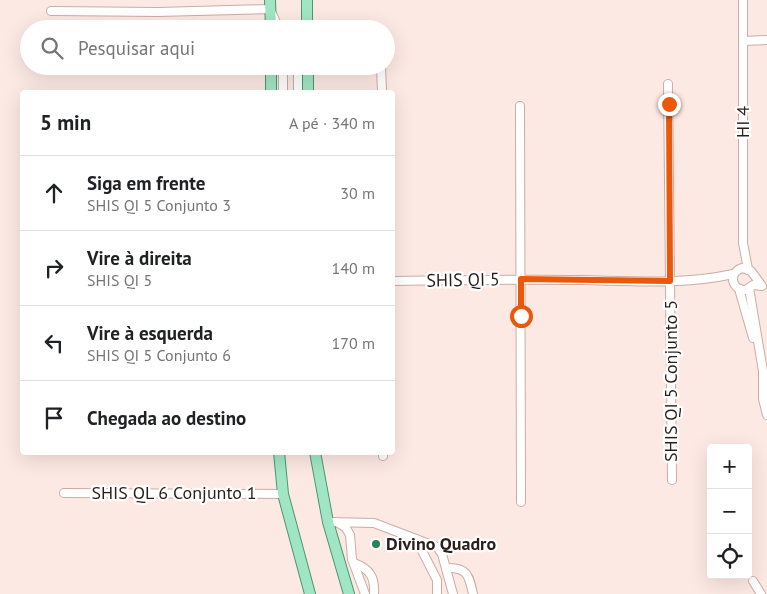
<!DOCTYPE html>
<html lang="pt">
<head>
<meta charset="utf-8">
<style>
  :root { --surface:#fff; --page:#f6f6f6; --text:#202124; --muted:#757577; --line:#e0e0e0 }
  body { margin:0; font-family:"PT Sans",sans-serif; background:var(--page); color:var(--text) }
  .controls { position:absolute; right:15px; bottom:15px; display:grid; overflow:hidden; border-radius:5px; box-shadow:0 5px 20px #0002 }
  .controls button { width:45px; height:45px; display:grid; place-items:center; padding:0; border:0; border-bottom:1px solid var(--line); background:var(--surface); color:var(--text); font:25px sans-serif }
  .stop { position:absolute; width:15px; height:15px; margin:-11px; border:4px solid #ea580c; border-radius:50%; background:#fff }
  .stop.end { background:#ea580c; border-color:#fff; box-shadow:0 1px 5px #0008 }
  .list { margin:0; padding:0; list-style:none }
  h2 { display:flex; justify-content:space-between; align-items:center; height:65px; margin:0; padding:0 20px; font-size:21px }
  h2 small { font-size:16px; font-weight:400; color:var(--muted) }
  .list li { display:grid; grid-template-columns:32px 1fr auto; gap:15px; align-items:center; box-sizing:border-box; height:75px; padding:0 20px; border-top:1px solid var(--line) }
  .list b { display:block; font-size:19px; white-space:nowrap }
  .list p { margin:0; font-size:16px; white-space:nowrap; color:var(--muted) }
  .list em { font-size:16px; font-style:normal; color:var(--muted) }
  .icon { flex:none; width:28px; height:28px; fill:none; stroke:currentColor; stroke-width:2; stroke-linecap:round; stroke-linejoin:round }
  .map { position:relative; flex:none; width:767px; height:594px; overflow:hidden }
  .search { position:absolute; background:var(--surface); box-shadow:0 5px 20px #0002; left:20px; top:20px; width:375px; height:55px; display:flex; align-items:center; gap:12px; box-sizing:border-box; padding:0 18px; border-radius:28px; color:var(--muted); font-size:19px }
  .panel { position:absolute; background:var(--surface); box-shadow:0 5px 20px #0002; left:20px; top:90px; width:375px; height:365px; border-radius:5px }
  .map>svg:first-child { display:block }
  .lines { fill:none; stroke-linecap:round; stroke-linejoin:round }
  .minor-casing { stroke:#ccaca5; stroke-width:10 }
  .major-casing { stroke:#4f9570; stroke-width:12 }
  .minor { stroke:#fff; stroke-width:8 }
  .major { stroke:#a1e6c4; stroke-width:10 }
  .route { stroke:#ea580c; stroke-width:6 }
  .poi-dot { fill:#278359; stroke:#fff; stroke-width:2 }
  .labels { text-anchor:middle; stroke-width:4.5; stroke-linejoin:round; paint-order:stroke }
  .street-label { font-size:18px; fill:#2a1e1b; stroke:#fff }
  .poi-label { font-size:18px; font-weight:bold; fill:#2a1e1b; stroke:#fff; text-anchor:start }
</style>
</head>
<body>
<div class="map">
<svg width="767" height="594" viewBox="0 0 767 594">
  <rect width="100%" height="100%" fill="#fde9e4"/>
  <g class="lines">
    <defs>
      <g id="minor">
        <polyline points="743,0 743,243 748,269"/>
        <polyline points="51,11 158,12 270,9 279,29"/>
        <polyline points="743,41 767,40"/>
        <polyline points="283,66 283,92"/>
        <polyline points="298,66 298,92"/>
        <polyline points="381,66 382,92"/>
        <polyline points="668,84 672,480"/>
        <polyline points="520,106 521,502"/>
        <path d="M742 268 751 271 762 286 753 285 746 290C731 290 728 273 742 268Z"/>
        <path d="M392 281C456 280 519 279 582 280 632 281 684 285 733 274"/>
        <polyline points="749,288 763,371 763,399 767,415"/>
        <polyline points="739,289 753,338"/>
        <polyline points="383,452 383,456"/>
        <polyline points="64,493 283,494"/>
        <polyline points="328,522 374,523 437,547 442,554 453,594"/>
        <polyline points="337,522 346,528 350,535 352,559 365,594"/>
        <polyline points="416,539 437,580 437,594"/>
        <path d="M354 563C370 569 375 577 374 594"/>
        <path d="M446 568C467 567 469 575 473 594"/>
        <polyline points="753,581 761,594"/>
      </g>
      <g id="major">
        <polyline points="270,0 271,29"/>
        <polyline points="307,0 307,29"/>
        <polyline points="271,66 271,92"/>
        <polyline points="308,66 308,92"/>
        <polyline points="279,452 283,494 310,594"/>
        <polyline points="315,452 328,522 349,594"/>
      </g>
    </defs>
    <use href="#minor" class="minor-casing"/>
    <use href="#major" class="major-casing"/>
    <use href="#minor" class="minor"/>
    <use href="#major" class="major"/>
  </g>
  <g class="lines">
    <polyline class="route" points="521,316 521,279 670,281 669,104"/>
  </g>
  <circle class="poi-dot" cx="376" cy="544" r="5"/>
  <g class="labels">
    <g class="street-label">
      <text transform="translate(743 122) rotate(-90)" y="6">HI 4</text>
      <text transform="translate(463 280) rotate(-1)" y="6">SHIS QI 5</text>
      <text transform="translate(671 381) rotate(-90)" y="6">SHIS QI 5 Conjunto 5</text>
      <text x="174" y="499">SHIS QL 6 Conjunto 1</text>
    </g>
    <g class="poi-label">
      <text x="386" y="550">Divino Quadro</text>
    </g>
  </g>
</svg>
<div class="controls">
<button>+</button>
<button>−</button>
<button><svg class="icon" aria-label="locate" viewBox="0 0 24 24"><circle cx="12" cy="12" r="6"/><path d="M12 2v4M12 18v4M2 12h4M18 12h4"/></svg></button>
</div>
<div class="stop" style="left:521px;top:316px"></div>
<div class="stop end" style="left:669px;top:104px"></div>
<div class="search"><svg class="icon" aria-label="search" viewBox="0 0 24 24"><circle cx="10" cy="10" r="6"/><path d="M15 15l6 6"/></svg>Pesquisar aqui</div>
<section class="panel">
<h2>5 min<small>A pé · 340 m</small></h2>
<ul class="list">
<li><svg class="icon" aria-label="ahead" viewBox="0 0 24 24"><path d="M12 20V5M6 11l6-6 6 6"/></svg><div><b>Siga em frente</b><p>SHIS QI 5 Conjunto 3</p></div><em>30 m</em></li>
<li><svg class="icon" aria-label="right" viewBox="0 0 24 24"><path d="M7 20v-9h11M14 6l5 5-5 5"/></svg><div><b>Vire à direita</b><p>SHIS QI 5</p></div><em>140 m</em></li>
<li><svg class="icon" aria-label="left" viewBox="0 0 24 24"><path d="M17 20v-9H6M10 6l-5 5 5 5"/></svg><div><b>Vire à esquerda</b><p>SHIS QI 5 Conjunto 6</p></div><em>170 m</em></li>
<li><svg class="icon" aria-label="arrive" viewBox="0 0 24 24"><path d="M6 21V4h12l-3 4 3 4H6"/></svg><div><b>Chegada ao destino</b></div></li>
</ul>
</section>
</div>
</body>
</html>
